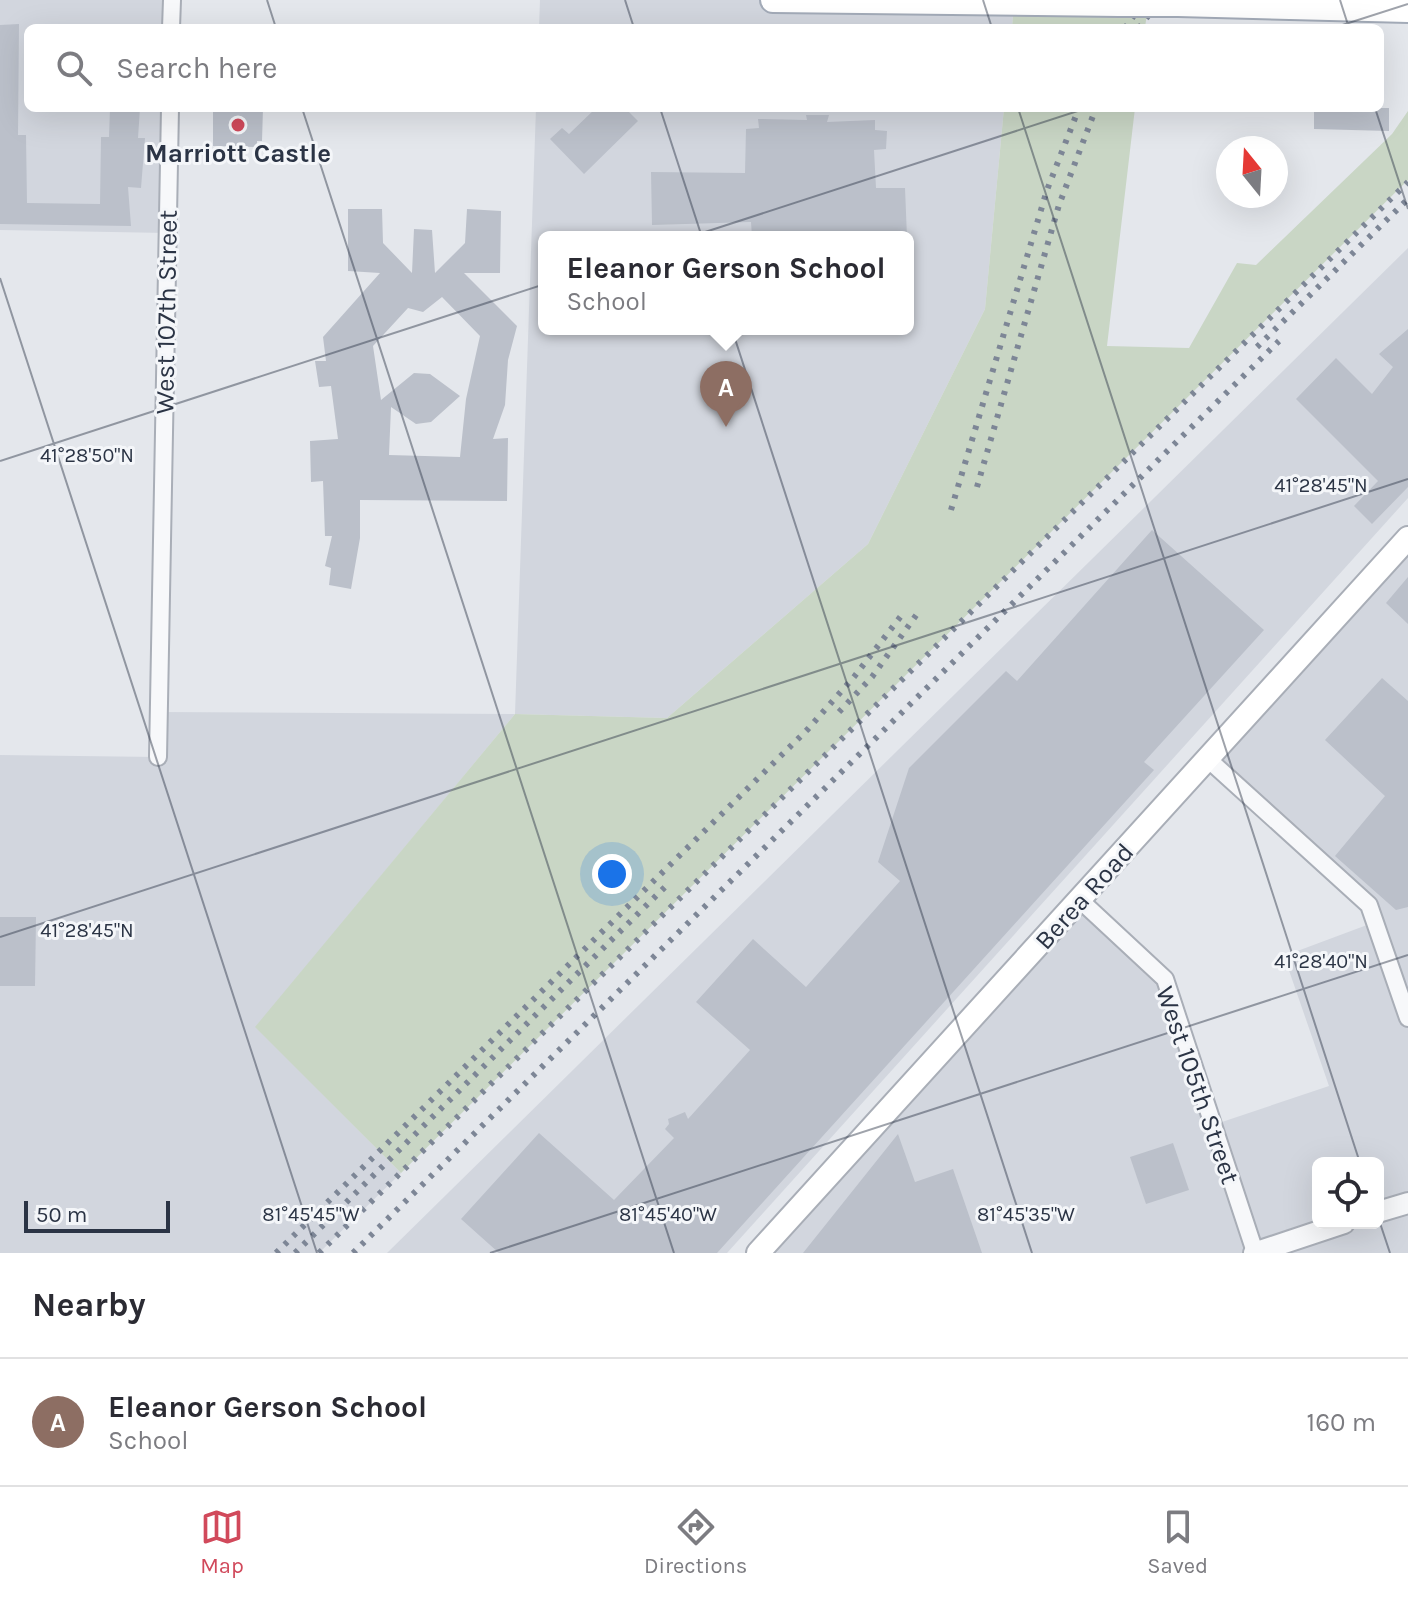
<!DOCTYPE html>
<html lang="en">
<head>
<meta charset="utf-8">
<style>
  :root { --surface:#fff; --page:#f2f2f3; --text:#2b2b33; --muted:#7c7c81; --line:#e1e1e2; --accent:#d1495b }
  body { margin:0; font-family:Karla,sans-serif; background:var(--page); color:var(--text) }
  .controls { position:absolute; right:24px; bottom:24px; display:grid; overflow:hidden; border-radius:12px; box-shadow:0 8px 32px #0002 }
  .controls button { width:72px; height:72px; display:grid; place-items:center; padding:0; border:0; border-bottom:2px solid var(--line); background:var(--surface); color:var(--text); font:40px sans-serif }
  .compass { position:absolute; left:1216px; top:136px; width:72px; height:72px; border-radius:50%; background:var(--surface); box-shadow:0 8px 32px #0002; rotate:342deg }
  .scale { position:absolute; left:24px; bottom:20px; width:146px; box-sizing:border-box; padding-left:8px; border:4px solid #2b3445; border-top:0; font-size:22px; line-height:28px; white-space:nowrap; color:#2b3445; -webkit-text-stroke:6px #f4f6f9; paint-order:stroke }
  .you { position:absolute; left:612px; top:874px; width:28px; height:28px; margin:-20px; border:6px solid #fff; border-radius:50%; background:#1a73e8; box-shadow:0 0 0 12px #1a73e833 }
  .badge { display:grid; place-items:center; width:52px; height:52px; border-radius:50%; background:var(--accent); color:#fff; font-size:26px; font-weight:700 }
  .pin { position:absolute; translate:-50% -66px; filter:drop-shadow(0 2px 4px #0008) }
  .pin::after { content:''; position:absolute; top:42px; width:28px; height:24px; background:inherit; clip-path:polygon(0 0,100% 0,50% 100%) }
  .popup { position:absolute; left:538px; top:231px; width:376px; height:104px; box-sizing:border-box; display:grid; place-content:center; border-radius:12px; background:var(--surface); filter:drop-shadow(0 2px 6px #0005); font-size:26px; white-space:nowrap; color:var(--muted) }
  .popup b { font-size:30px; color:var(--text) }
  .popup::after { content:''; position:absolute; left:50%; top:100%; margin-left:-16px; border:16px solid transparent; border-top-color:var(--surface) }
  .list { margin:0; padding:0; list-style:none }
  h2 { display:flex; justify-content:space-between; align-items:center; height:104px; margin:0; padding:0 32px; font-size:34px }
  h2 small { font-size:26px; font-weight:400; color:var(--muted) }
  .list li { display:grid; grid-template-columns:52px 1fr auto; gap:24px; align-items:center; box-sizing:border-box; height:128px; padding:0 32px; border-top:2px solid var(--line) }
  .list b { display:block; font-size:30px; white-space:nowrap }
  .list p { margin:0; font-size:26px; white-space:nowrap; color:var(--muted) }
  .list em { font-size:26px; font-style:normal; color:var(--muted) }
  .icon { flex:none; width:44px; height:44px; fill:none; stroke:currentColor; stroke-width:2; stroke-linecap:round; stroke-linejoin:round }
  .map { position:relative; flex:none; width:1408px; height:1253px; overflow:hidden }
  .search { position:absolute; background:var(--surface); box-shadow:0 8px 32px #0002; left:24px; right:24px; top:24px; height:88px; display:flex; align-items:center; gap:20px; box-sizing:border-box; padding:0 28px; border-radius:12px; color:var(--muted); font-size:30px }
  .sheet { height:232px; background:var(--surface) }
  nav { display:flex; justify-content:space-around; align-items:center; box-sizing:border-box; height:112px; border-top:2px solid var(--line); background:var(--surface); font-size:22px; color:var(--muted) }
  nav a { display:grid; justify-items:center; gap:4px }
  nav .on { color:var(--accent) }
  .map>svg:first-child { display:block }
  .built { fill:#d2d6de; fill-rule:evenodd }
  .green { fill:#c9d6c5 }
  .building { fill:#bbc0ca; fill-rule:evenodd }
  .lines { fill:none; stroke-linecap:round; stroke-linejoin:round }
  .minor-casing { stroke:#a9aeb7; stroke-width:20 }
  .tertiary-casing { stroke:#a9aeb7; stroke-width:24 }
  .secondary-casing { stroke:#a9aeb7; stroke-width:26 }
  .primary-casing { stroke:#a3abb8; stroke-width:28 }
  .minor { stroke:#f7f8fa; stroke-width:16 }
  .tertiary { stroke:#f7f8fa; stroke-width:20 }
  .secondary { stroke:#fff; stroke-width:22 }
  .primary { stroke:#fff; stroke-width:24 }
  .rail { stroke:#7d8696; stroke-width:6; stroke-dasharray:4 8; stroke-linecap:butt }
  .primary-bridge-casing { stroke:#a3abb8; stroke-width:28; stroke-linecap:butt }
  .primary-bridge { stroke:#fff; stroke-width:24 }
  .ticks { fill:none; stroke:#2b3445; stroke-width:2; stroke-opacity:0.45 }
  .poi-dot { fill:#d1495b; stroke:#f4f6f9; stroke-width:3 }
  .labels { text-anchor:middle; stroke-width:6; stroke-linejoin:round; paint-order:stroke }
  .poi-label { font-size:26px; font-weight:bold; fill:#2b3445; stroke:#f4f6f9 }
  .street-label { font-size:26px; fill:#2b3445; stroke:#f4f6f9 }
  .ticks-label { font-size:20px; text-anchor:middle; fill:#2b3445; stroke:#f4f6f9; stroke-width:6; stroke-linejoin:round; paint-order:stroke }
</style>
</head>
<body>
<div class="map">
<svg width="1408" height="1253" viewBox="0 0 1408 1253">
  <rect width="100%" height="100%" fill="#e4e7ec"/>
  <g class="built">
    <polygon points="0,0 172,0 171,28 28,28 28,108 170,108 167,233 0,230"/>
    <polygon points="540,0 775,0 1014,3 1012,28 539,28"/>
    <path d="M536 108H1004L985 309 868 544 667 718 515 714 256 1027 401 1173 319 1253H0V755L157 757 158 712 515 714ZM544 237H908V329H544Z"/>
    <polygon points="1408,248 1408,498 727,1253 387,1253"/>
    <path d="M1408 538V1253H758L1080 900 1165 979 1213 1125 1329 1086 1284 956 1375 922 1209 760ZM1318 1163H1378V1223H1318Z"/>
  </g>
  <g class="green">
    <polygon points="1014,3 1148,5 1145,28 1012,28"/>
    <polygon points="1004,108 1135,108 1107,346 1189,348 1237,263 1256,265 1392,134 1408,111 1408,180 401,1173 255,1027 515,714 667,718 868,544 985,309"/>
  </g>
  <g class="building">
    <polygon points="19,24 18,135 26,135 27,203 100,204 101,137 109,137 110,108 140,108 138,138 145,138 141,188 128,187 131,226 0,224 0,25"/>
    <polygon points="263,108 262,141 257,141 257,147 213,146 213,109"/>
    <polygon points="596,108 625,108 638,121 584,174 550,139 562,128 569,134"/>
    <polygon points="1314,108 1389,108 1389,131 1314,129"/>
    <polygon points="806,115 829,115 827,122 875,120 875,130 887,131 886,149 874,150 876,188 905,188 907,237 752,237 751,222 652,225 651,172 745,173 746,129 759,128 758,119 807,120"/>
    <path d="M348 209H382L383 243 412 273 414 229 432 230 435 273 465 243 467 209 501 211 500 273H464L517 326 508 360 505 405 493 439 508 438 507 501 360 500V538L351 589 329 585 331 568 325 566 332 536H325L323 481 311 482 310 441 338 439 331 386 319 387 315 361H326L323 337 380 273 348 271ZM442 297 480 336 466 399 460 457 389 455 391 407 416 424 431 422 460 396 430 374 414 373 381 400 373 346 408 308 423 312Z"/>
    <polygon points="1408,329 1408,487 1372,524 1354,506 1378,481 1296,399 1336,358 1372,394 1393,367 1379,354"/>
    <polygon points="1152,530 1264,630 1144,762 1154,770 717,1253 499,1253 461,1219 539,1133 614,1200 674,1138 665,1129 669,1124 668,1119 685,1112 688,1119 750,1050 696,1002 753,939 806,987 900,881 878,862 909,768 1006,671 1017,681"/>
    <polygon points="1408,577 1408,624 1386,603"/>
    <polygon points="1382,678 1408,701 1408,907 1396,910 1335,856 1385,796 1325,740"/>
    <polygon points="0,917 36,917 35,986 0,986"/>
    <polygon points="898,1134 915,1182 953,1169 982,1253 803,1253"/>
    <polygon points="1173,1143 1189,1190 1146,1204 1130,1157"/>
  </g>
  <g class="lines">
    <defs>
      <g id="minor">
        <polyline points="171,28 172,0"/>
        <polyline points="158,757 170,108"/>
        <polyline points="1209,760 1369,905 1408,1018"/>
        <polyline points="1080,900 1165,979 1255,1252"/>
      </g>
      <g id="tertiary">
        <polyline points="1378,1212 1408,1203"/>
        <polyline points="1254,1253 1344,1223"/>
      </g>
      <polyline id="secondary" points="758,1253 1408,538"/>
      <g id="primary">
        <polyline points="773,0 1120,4"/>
        <polyline points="1178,4 1408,10"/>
      </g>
    </defs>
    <use href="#minor" class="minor-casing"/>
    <use href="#tertiary" class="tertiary-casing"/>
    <use href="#secondary" class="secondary-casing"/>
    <use href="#primary" class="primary-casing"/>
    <use href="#minor" class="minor"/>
    <use href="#tertiary" class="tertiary"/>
    <use href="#secondary" class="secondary"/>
    <use href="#primary" class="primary"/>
    <g class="rail">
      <polyline points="1125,28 1145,0"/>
      <polyline points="1139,28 1160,0"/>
      <polyline points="1257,347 1408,199"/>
      <polyline points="977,487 1059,205 1096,108"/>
      <polyline points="951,510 1047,190 1079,108"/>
      <polyline points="839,712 872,677 917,614"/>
      <polyline points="276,1253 808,729 854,677 901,616"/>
      <polyline points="295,1253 667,885"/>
      <polyline points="319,1253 1408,182"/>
      <polyline points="353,1253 1279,341"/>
    </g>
    <defs>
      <polyline id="primary-bridge" points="1120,4 1178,4"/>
    </defs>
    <use href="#primary-bridge" class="primary-bridge-casing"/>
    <use href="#primary-bridge" class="primary-bridge"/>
  </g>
  <path class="ticks" d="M267 0 276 28M625 0 634 28M983 0 992 28M1340 0 1349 28M1333 28 1408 4M302 108 674 1253M660 108 1032 1253M1018 108 1360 1163M1375 108 1408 209M0 278 317 1253M0 461 1087 108M0 937 1408 479M1378 1217 1390 1253M490 1253 1408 955"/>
  <circle class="poi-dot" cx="238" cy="125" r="8"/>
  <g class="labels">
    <g class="poi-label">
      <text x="238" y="162">Marriott Castle</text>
    </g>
    <g class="street-label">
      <text transform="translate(166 312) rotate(-89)" y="9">West 107th Street</text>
      <text transform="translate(1084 896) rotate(-48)" y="9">Berea Road</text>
      <text transform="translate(1198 1085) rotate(71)" y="9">West 105th Street</text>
    </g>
  </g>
  <g class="ticks-label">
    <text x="87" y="462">41°28'50"N</text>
    <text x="1321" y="492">41°28'45"N</text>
    <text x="87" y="937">41°28'45"N</text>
    <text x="1321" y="968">41°28'40"N</text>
    <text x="311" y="1221">81°45'45"W</text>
    <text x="668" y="1221">81°45'40"W</text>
    <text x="1026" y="1221">81°45'35"W</text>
  </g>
</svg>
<div class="controls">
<button><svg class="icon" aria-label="locate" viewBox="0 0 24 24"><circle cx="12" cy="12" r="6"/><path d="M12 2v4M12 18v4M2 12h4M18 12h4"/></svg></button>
</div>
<svg class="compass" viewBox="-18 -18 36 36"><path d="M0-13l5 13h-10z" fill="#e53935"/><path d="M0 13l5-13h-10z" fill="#7c7c81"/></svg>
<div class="scale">50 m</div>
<div class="you"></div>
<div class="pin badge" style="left:726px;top:427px;background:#8d6e63">A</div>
<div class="popup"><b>Eleanor Gerson School</b>School</div>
<div class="search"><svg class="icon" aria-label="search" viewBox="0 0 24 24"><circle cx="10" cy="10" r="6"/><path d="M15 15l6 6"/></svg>Search here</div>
</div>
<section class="sheet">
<h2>Nearby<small></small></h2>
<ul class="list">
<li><span class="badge" style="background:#8d6e63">A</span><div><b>Eleanor Gerson School</b><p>School</p></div><em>160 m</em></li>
</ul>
</section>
<nav>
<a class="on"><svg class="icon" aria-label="map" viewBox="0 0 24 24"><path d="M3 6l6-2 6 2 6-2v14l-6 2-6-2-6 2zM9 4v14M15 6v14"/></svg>Map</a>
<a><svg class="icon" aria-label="directions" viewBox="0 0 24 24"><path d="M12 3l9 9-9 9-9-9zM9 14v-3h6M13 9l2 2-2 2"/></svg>Directions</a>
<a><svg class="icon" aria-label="saved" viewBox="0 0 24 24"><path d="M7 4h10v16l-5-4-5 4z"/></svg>Saved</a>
</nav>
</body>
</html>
